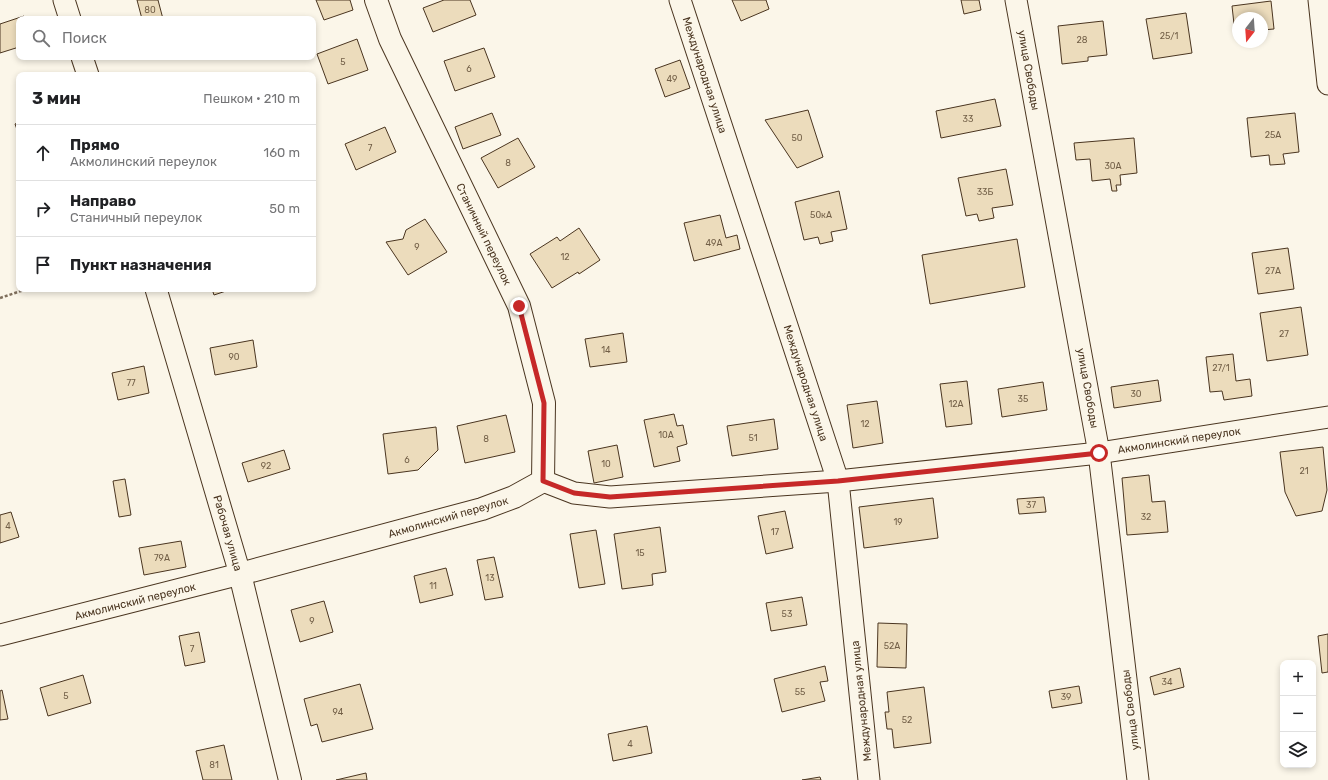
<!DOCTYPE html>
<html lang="ru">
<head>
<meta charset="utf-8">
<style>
  :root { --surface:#fff; --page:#f6f6f6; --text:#202124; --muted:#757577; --line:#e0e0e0 }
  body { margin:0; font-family:Rubik,sans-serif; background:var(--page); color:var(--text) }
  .controls { position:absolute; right:12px; bottom:12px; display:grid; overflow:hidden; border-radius:8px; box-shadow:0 2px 6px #0003 }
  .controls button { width:36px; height:36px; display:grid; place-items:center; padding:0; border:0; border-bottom:1px solid var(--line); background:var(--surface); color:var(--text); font:20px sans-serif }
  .compass { position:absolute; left:1232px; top:12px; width:36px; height:36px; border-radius:50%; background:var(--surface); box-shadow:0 2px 6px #0003; rotate:197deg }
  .stop { position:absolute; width:12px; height:12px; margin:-9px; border:3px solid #c62828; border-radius:50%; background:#fff }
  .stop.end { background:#c62828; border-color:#fff; box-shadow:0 1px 4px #0008 }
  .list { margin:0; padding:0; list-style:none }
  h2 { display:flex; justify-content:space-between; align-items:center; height:52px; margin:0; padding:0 16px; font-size:17px }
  h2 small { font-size:13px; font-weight:400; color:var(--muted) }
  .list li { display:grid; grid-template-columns:26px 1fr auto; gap:12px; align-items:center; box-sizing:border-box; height:56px; padding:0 16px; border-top:1px solid var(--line) }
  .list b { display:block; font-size:15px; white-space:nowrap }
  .list p { margin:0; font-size:13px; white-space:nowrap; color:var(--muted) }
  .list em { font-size:13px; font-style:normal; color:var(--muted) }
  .icon { flex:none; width:22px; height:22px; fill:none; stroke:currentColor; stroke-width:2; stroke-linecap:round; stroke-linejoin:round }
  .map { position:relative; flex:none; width:1328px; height:780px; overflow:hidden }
  .search { position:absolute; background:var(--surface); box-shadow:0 2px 6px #0003; left:16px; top:16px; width:300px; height:44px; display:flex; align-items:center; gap:10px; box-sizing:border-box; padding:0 14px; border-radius:8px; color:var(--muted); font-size:15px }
  .panel { position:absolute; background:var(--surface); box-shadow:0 2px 6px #0003; left:16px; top:72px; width:300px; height:220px; border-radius:8px }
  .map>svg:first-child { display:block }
  .building { fill:#ecdcbc; stroke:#4a3520 }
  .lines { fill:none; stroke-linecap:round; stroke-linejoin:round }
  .minor-casing { stroke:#4a3520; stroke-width:23 }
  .tertiary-casing { stroke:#4a3520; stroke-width:24 }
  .path { stroke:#7f6f5c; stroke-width:2.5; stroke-dasharray:3 2; stroke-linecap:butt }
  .minor { stroke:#fbf6e9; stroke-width:21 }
  .tertiary { stroke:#fbf6e9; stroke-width:22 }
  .route { stroke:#c62828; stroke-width:5 }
  .labels { text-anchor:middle; stroke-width:3; stroke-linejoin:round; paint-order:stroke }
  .number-label { font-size:9px; fill:#725f47 }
  .street-label { font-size:11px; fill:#4a3520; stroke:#fbf6e9 }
</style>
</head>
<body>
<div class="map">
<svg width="1328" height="780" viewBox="0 0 1328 780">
  <rect width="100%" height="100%" fill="#fbf6e9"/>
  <g class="building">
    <polygon points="137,0 158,0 163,19 142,19"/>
    <polygon points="316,0 350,0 353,10 324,20"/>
    <polygon points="444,0 470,0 476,15 433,32 423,8"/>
    <polygon points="732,0 766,0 769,9 741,21"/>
    <polygon points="961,0 979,0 981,10 964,14"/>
    <polygon points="1271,1 1274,29 1262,30 1262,18 1238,18 1238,33 1235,33 1232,6"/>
    <polygon points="1186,13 1192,53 1153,59 1146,19"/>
    <polygon points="24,16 25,19 19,19 19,47 0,53 0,24"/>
    <polygon points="1103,21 1107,55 1088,57 1088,61 1062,64 1058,26"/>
    <polygon points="357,39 368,70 328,84 317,54"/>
    <polygon points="484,48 495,77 455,91 444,61"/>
    <polygon points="680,60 690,88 665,97 655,69"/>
    <polygon points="995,99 1001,126 941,138 936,111"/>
    <polygon points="808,110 823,157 797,168 765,120"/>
    <polygon points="492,113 501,135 463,149 455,127"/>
    <polygon points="1295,113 1299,152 1283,154 1285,164 1270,165 1269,155 1251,157 1247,118"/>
    <polygon points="19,122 19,135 15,124"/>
    <polygon points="385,127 396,152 356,170 345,144"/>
    <polygon points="518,138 535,167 498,188 481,158"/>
    <polygon points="1134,138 1137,173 1120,175 1121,185 1116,185 1117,191 1112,191 1110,179 1092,181 1090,159 1076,160 1074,143"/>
    <polygon points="1006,169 1013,205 992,208 994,218 979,221 977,214 966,216 958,178"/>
    <polygon points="839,191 847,229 831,232 833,241 820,244 818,237 804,240 795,202"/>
    <polygon points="720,215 726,238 737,235 740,249 694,261 684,223"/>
    <polygon points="425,219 447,252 408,275 386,242 403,239 406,230"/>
    <polygon points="579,228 600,260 579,274 578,272 552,288 530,254 557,237 560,241"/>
    <polygon points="1017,239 1025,287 930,304 922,255"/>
    <polygon points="1288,248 1294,289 1258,294 1252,253"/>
    <polygon points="212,289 232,289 214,295"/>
    <polygon points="1301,307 1308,355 1267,361 1260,313"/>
    <polygon points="623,333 627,362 590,367 585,339"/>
    <polygon points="253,340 257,367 215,375 210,348"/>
    <polygon points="1233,354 1236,381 1250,379 1252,396 1224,400 1222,391 1210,392 1206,357"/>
    <polygon points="144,366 149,393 118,400 112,373"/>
    <polygon points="1158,380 1161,401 1114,408 1111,387"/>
    <polygon points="967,381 972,424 946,427 940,384"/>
    <polygon points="1043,382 1047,410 1002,417 998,389"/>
    <polygon points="877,401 883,443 853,448 847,405"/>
    <polygon points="674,414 677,426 683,425 687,444 677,447 680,461 654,467 644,420"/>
    <polygon points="506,415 515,452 465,463 457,426"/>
    <polygon points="774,419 778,449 732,456 727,426"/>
    <polygon points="436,427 438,450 418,470 388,474 383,434"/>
    <polygon points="617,445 623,477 594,483 588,451"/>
    <polygon points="1323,447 1327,490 1322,511 1296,516 1285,492 1280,452"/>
    <polygon points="284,450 290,469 248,482 242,463"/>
    <polygon points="1149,475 1152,502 1165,501 1168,532 1127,535 1122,478"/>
    <polygon points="125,479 131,515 119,517 113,481"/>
    <polygon points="1044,497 1046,512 1019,514 1017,499"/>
    <polygon points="933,498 938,538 864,548 859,507"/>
    <polygon points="785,511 793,548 766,554 758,516"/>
    <polygon points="11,512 19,537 0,543 0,515"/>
    <polygon points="660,527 666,572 652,574 653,585 622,589 614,534"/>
    <polygon points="596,530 605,584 579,588 570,534"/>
    <polygon points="181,541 186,567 144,575 139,548"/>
    <polygon points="494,557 503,597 485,600 477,560"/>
    <polygon points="446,568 453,595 420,603 414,576"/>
    <polygon points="802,597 807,625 771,631 766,603"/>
    <polygon points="324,601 333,632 300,642 291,610"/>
    <polygon points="878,623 907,624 906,668 877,667"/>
    <polygon points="199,632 205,662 185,666 179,636"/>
    <polygon points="1328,634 1328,672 1322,673 1318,636"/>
    <polygon points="825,666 828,681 820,682 825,701 782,712 774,679"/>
    <polygon points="1180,668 1184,687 1154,695 1150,677"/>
    <polygon points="83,675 91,703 48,716 40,688"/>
    <polygon points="360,684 373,729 322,742 317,724 311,726 304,699"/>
    <polygon points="1079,686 1082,703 1052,708 1049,691"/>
    <polygon points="924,687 931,743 894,748 892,729 887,729 885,712 889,712 887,692"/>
    <polygon points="2,690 8,719 0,720 0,691"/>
    <polygon points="647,726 652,753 613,761 608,734"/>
    <polygon points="224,745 232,780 203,780 196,751"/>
    <polygon points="366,773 367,780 336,780"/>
    <polygon points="820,777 821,780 802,780"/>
  </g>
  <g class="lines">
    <defs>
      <g id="minor">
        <polyline points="64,0 70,19"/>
        <polyline points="680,0 838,481 869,780"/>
        <polyline points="1016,0 1099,453 1138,780"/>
        <polyline points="1319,0 1328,84"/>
        <polyline points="82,57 88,75"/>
        <polyline points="543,481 574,493 610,497 838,481 1099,453 1328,417"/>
        <polyline points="0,635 240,574 156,289"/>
      </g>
      <polyline id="tertiary" points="290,780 240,574 482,509 514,497 543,481 544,403 519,306 390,39 376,0"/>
    </defs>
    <use href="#minor" class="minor-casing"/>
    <use href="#tertiary" class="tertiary-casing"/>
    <polyline class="path" points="0,298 27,289"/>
    <use href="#minor" class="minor"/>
    <use href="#tertiary" class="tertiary"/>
  </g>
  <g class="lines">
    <polyline class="route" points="519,306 544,403 543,481 574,493 610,497 838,481 1099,453"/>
  </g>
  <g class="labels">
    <g class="number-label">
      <text x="150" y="13">80</text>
      <text x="1169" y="39">25/1</text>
      <text x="1082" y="43">28</text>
      <text x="343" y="65">5</text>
      <text x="469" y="72">6</text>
      <text x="672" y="82">49</text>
      <text x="968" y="122">33</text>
      <text x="1273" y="138">25А</text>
      <text x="797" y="141">50</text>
      <text x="370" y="151">7</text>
      <text x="508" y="166">8</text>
      <text x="1113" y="169">30А</text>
      <text x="985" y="195">33Б</text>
      <text x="821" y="218">50кА</text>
      <text x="714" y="246">49А</text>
      <text x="417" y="250">9</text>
      <text x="565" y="260">12</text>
      <text x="1273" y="274">27А</text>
      <text x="1284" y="337">27</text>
      <text x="606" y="353">14</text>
      <text x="234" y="360">90</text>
      <text x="1221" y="371">27/1</text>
      <text x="131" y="386">77</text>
      <text x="1136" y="397">30</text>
      <text x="1023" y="402">35</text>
      <text x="956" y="407">12А</text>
      <text x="865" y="427">12</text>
      <text x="666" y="438">10А</text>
      <text x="753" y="441">51</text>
      <text x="486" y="442">8</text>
      <text x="407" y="463">6</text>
      <text x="606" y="467">10</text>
      <text x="266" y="469">92</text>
      <text x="1304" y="474">21</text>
      <text x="1031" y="508">37</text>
      <text x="1146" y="520">32</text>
      <text x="898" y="525">19</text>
      <text x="8" y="529">4</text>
      <text x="775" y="535">17</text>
      <text x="640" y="556">15</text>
      <text x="162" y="561">79А</text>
      <text x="490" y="581">13</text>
      <text x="433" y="589">11</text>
      <text x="787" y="617">53</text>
      <text x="312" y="624">9</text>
      <text x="892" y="649">52А</text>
      <text x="192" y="652">7</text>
      <text x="1167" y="685">34</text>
      <text x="800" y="695">55</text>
      <text x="66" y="699">5</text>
      <text x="1066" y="700">39</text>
      <text x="338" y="715">94</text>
      <text x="907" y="723">52</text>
      <text x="630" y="747">4</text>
      <text x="214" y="768">81</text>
    </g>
    <g class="street-label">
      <text transform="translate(1029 70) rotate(80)" y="4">улица Свободы</text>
      <text transform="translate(705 75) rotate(72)" y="4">Международная улица</text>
      <text transform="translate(484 234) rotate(64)" y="4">Станичный переулок</text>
      <text transform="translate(806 383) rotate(72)" y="4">Международная улица</text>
      <text transform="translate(1088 388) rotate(80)" y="4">улица Свободы</text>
      <text transform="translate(1179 440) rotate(-9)" y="4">Акмолинский переулок</text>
      <text transform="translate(448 517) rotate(-16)" y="4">Акмолинский переулок</text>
      <text transform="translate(228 533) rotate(74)" y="4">Рабочая улица</text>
      <text transform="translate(135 601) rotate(-14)" y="4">Акмолинский переулок</text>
      <text transform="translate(861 701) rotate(-96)" y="4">Международная улица</text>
      <text transform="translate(1130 710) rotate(-97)" y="4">улица Свободы</text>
    </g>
  </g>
</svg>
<div class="controls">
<button>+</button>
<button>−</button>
<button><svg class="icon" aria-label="layers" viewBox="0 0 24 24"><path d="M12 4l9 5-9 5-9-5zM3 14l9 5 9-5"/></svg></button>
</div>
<svg class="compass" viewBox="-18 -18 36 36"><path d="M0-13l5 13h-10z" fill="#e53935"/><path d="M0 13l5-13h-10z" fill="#757577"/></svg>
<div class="stop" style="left:1099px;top:453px"></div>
<div class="stop end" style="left:519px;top:306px"></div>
<div class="search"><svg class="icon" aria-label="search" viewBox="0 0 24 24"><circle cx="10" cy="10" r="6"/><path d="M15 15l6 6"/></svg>Поиск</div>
<section class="panel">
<h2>3 мин<small>Пешком · 210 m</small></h2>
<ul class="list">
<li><svg class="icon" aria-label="ahead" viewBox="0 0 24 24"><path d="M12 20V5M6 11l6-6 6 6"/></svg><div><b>Прямо</b><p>Акмолинский переулок</p></div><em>160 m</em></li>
<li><svg class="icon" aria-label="right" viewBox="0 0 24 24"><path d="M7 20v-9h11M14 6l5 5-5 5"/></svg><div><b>Направо</b><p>Станичный переулок</p></div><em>50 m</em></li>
<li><svg class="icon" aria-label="arrive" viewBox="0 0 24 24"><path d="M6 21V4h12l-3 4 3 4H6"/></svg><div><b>Пункт назначения</b></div></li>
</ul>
</section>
</div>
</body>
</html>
